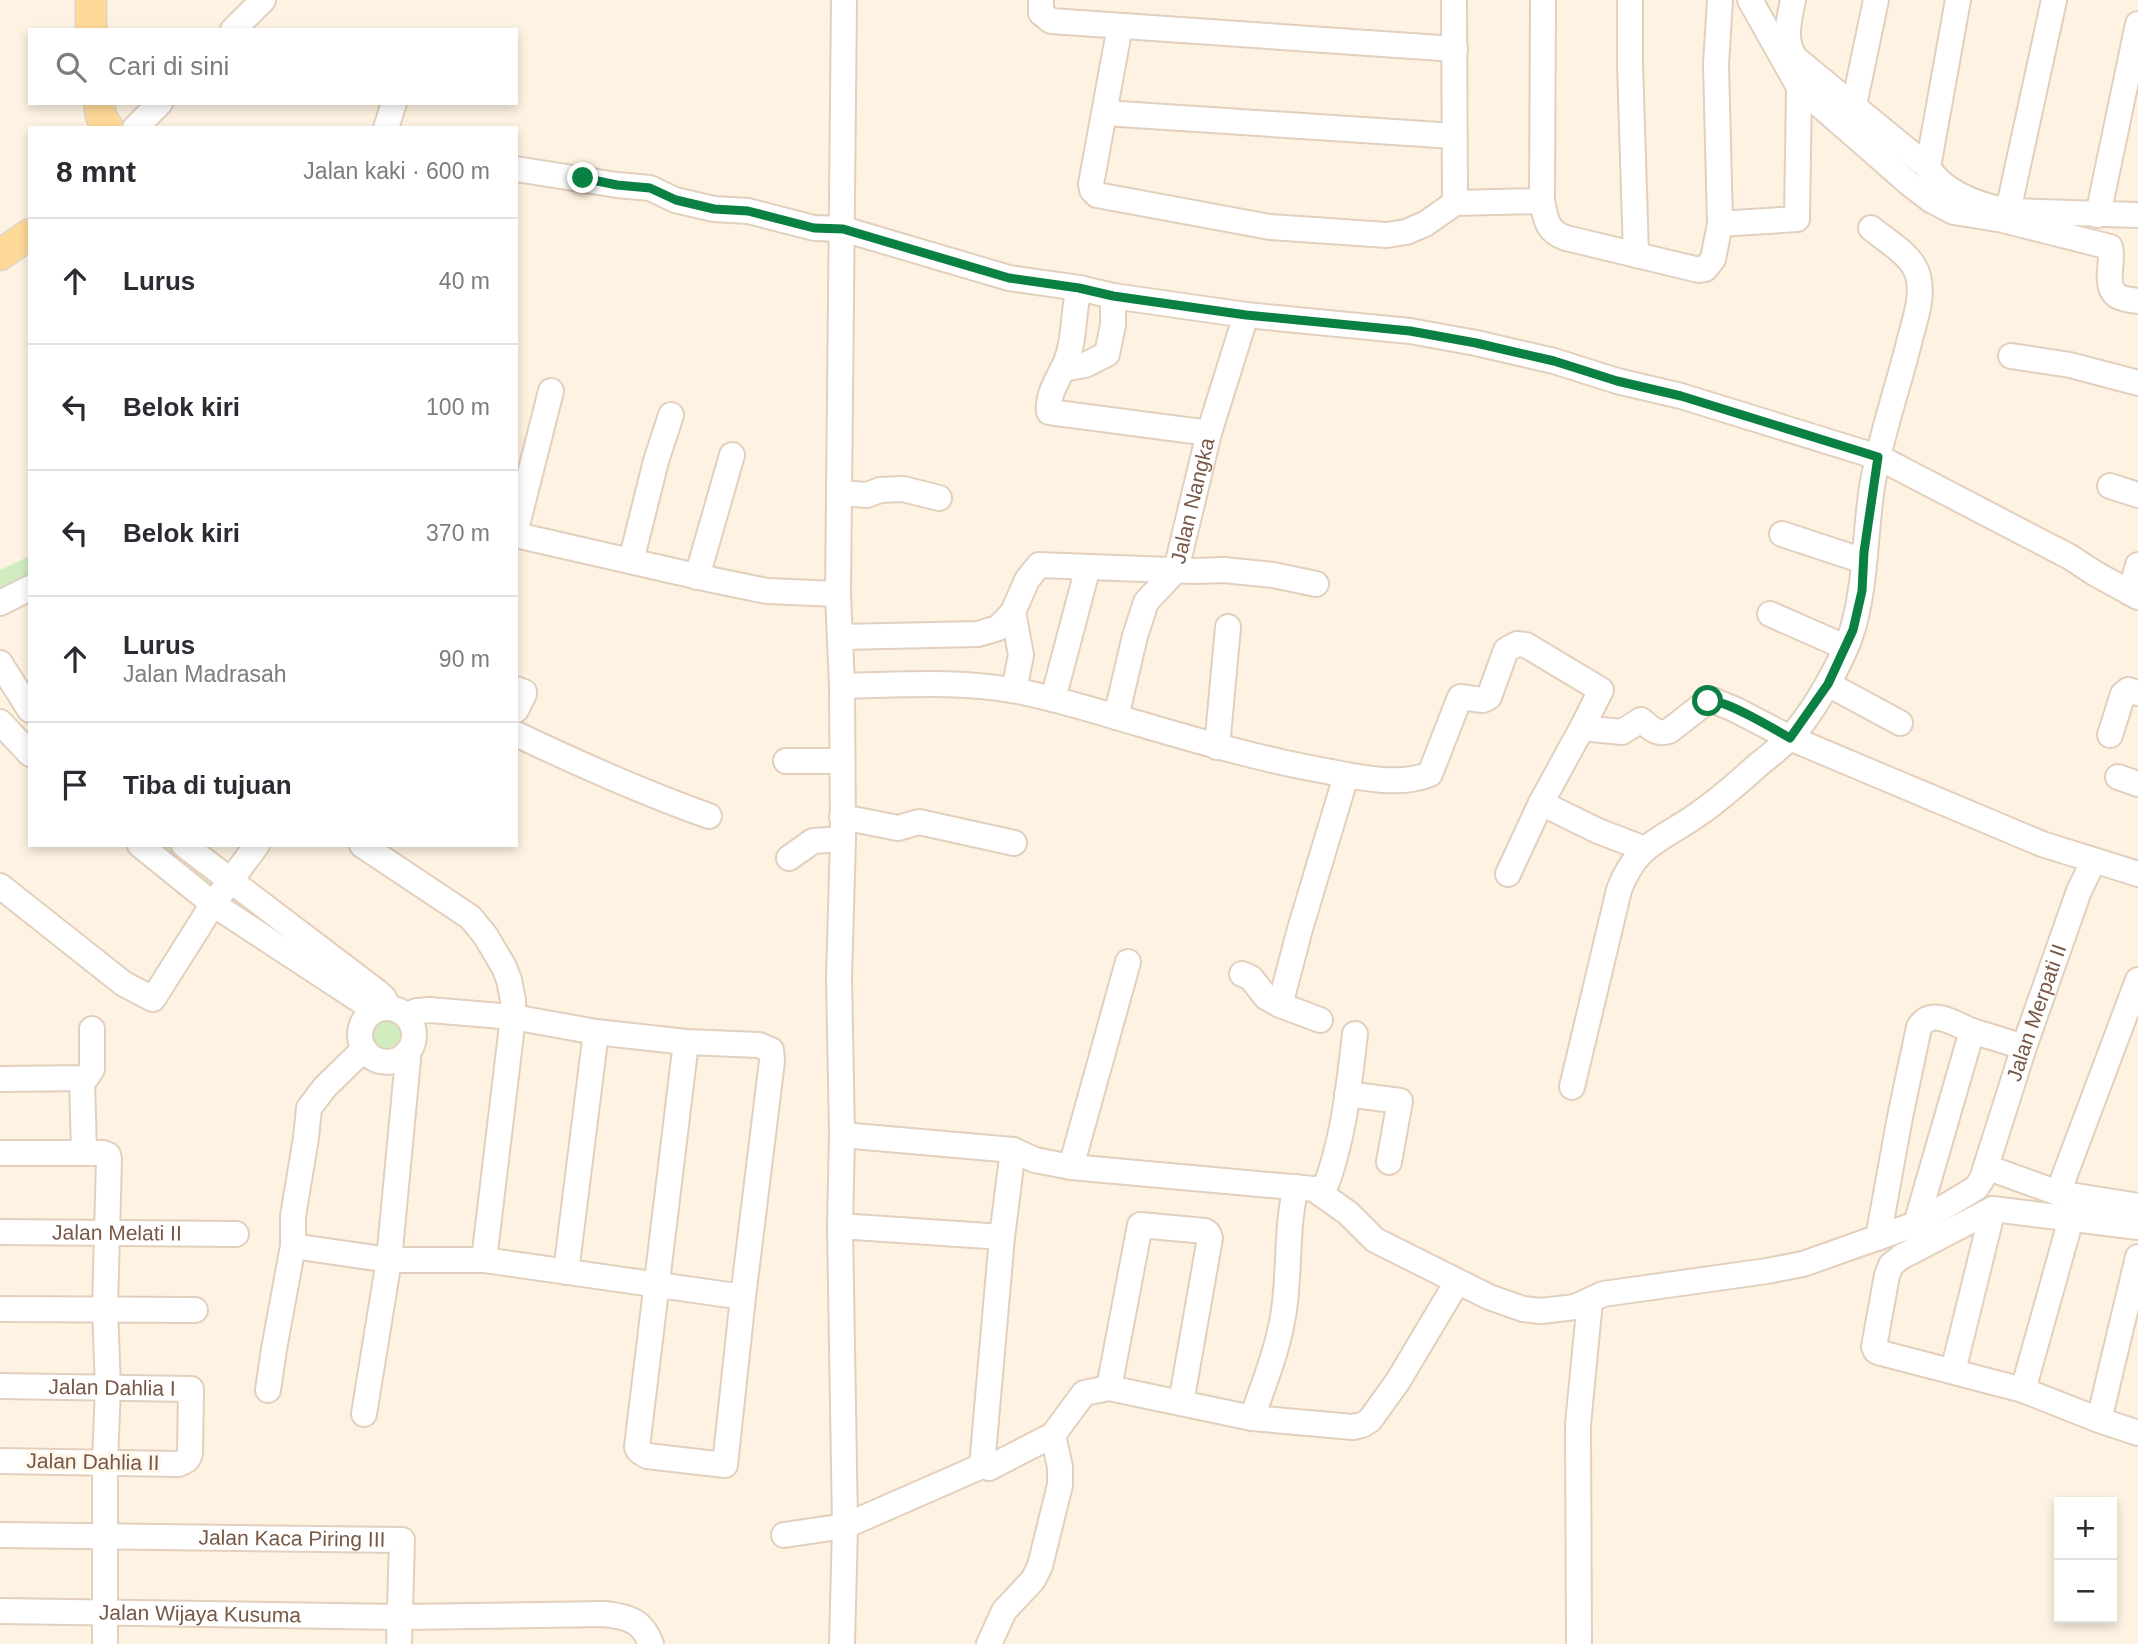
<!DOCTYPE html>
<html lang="id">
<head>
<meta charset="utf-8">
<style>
  :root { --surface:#fff; --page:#f2f2f3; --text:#2b2b33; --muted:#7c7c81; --line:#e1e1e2 }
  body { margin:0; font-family:Arial,sans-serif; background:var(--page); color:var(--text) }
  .controls { position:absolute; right:21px; bottom:21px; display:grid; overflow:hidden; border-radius:0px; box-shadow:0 4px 10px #0003 }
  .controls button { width:63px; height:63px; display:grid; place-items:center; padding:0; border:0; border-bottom:2px solid var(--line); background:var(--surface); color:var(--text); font:35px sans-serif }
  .stop { position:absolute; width:21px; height:21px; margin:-16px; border:5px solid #0b8043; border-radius:50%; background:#fff }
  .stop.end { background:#0b8043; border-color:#fff; box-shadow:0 2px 7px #0008 }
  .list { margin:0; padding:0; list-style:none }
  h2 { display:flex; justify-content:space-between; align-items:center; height:91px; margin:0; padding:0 28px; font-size:30px }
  h2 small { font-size:23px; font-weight:400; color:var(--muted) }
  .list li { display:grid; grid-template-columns:46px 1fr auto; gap:21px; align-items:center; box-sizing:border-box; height:126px; padding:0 28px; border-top:2px solid var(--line) }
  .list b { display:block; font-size:26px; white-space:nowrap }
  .list p { margin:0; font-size:23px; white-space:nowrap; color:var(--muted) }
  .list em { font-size:23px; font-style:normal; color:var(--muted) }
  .icon { flex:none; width:38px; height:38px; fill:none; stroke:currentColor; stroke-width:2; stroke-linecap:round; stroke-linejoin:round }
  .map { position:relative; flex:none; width:2138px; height:1644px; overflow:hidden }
  .search { position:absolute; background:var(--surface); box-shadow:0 4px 10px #0003; left:28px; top:28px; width:490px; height:77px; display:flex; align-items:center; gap:18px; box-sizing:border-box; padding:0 24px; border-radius:0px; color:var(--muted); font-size:26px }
  .panel { position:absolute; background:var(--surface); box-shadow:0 4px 10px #0003; left:28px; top:126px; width:490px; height:721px; border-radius:0px }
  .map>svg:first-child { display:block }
  .green { fill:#d1edbf }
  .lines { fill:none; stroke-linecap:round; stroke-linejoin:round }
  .minor-casing { stroke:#e3cfbd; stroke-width:28 }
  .major-casing { stroke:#dcd4cf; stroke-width:33 }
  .minor { stroke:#fff; stroke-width:24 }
  .major { stroke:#ffd998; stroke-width:30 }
  .route { stroke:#0b8043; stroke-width:9 }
  .labels { text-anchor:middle; stroke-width:6; stroke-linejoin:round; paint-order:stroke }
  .street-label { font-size:21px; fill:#785846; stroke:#fff7ea }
</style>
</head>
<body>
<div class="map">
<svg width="2138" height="1644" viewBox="0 0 2138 1644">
  <rect width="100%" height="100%" fill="#fef3e2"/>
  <g class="green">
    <polygon points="30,556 30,588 0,603 0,570"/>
    <path d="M140 845H184L411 1022C415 1034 415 1043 406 1052 382 1078 348 1046 367 1017Z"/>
  </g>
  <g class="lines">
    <defs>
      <g id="minor">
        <polyline points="1041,0 1041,13 1051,21 1455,49"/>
        <polyline points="1454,0 1455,203"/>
        <path d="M1543 0 1542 201C1546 219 1546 231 1566 238L1699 270 1705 269 1713 259 1720 224 1716 64 1720 0"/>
        <polyline points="1630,0 1630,64 1636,255"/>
        <path d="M1750 0 1799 87 1910 184 1931 200 1954 212 2003 220 2110 247C2114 260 2104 283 2115 294 2120 299 2131 300 2138 301"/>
        <path d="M1793 0C1789 20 1783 40 1795 58L1928 167 1958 0"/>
        <polyline points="1120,26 1091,184 1092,190 1097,195 1270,227 1387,235 1406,232 1425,224 1455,203 1542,201"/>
        <polyline points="233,30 263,0"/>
        <polyline points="1854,105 1876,0"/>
        <polyline points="1105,113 1454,136"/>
        <polyline points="135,128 160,103"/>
        <polyline points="386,128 394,103"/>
        <path d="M1928 167C1944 194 1978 205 2008 211L2138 215"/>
        <polyline points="516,169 617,185 650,188 675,200 714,209 748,211 814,228 843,229 1009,278 1079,288 1113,296 1246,315 1410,331 1476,343 1554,361 1617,381 1681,396 1878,457 2070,557 2096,574 2138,597"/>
        <polyline points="2008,211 2054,0"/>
        <polyline points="2098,215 2138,24"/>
        <polyline points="1720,224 1797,219 1799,87"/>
        <path d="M1079 288C1072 314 1076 346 1062 370 1056 383 1047 397 1049 412L1209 433"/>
        <polyline points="2011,356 2070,365 2138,383"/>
        <polyline points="1063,369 1085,365 1107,354 1113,325 1113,296"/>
        <polyline points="2110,486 2138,495"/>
        <polyline points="839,493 867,495 880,490 903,489 939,498"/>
        <polyline points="516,529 551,391"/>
        <polyline points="1782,534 1864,561"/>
        <polyline points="516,535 713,580 767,591 838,594"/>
        <polyline points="631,561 656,461 671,415"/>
        <polyline points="697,577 732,455"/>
        <polyline points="2130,593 2138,565"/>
        <polyline points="0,603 30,588"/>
        <polyline points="1013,612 1021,655 1014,690"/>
        <polyline points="1770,614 1845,647"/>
        <polyline points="840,637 978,634 998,628 1013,612 1027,580 1039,565 1195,571 1224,570 1273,575 1316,584"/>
        <polyline points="0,663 30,710"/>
        <polyline points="1828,684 1900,723"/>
        <path d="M842 686C900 685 959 680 1017 691 1059 699 1099 712 1140 724 1202 742 1263 760 1326 771 1357 777 1400 787 1430 774L1460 697 1483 700 1489 697 1506 650 1517 644 1526 645 1601 690 1582 728 1622 732 1641 720C1651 728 1656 735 1669 731L1709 700H1712L1734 709 1790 738 2042 844 2138 874"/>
        <polyline points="516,689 524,692 524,694 516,710"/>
        <polyline points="1053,699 1088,567"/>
        <path id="s1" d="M1116 717 1135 636 1146 602 1176 570 1209 433 1246 315"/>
        <polyline points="0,722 30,754"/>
        <path d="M516 734C579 764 644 793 709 816"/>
        <polyline points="2110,735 2123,694 2128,690 2138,693"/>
        <polyline points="1217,747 1228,627"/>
        <polyline points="786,761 841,761"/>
        <polyline points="2118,777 2138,784"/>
        <polyline points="1541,803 1598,831 1645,849"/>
        <polyline points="842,817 898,828 919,822 1014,843"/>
        <polyline points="140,845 213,904 364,1003 373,1011"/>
        <polyline points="184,845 376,991 384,998 389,1008"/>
        <polyline points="362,845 470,917 485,935 504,967 509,980 513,1000 513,1017 484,1260"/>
        <polyline points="789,858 813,841 843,839"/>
        <polyline points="1508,874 1541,803 1582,728"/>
        <polyline points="0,886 124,984 153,999 213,904 257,845"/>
        <polyline points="1242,974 1251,978 1266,997 1280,1005"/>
        <circle cx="387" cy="1035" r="27"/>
        <polyline points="406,1015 417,1011 430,1010 513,1017 596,1032 686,1042 759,1045 771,1050 772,1061 743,1297 725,1465 647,1456 639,1451 637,1447 686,1042"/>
        <polyline points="1320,1020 1280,1005 1300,929 1346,776"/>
        <polyline points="0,1079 86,1078 92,1069 92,1029"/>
        <polyline points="82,1079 84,1153"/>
        <path d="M1572 1087 1619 890C1636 844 1660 841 1697 815 1719 800 1738 783 1758 765 1772 754 1786 743 1797 730 1817 705 1844 659 1853 628 1866 582 1865 533 1872 487 1880 438 1897 391 1909 343 1914 322 1924 297 1918 276 1913 255 1886 241 1871 228"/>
        <polyline points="1347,1094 1400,1101 1389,1162"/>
        <path id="s2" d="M842 1135 1013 1150 1035 1160 1071 1167 1314 1189 1348 1213 1375 1240 1489 1297 1523 1309 1541 1311 1575 1307 1603 1294 1767 1271 1803 1264 1916 1224 1976 1188 1982 1179 2024 1047 2079 891 2093 862"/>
        <polyline points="0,1153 103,1153 108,1155 109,1159 105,1309 108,1387 105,1462 105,1644"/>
        <polyline points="1071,1167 1128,962"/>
        <polyline points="1986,1167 2058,1193 2138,1206"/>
        <path d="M1323 1193C1343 1144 1349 1087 1355 1034"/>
        <polyline points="2058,1193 2138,980"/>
        <polyline points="1916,1224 1972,1031 2024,1047"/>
        <polyline points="840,1226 1002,1237"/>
        <polyline points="2138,1227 1993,1209 1901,1257 1891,1265 1887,1275 1874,1347 1876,1351 1881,1353 2023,1390 2099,1420 2138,1433"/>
        <path id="s3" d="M0 1232 236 1234"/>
        <path d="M1878 1238 1900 1117 1919 1027C1932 1007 1955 1024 1972 1031"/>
        <polyline points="293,1246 389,1260 484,1260 743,1297"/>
        <polyline points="566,1272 596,1032"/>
        <polyline points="0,1309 195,1310"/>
        <polyline points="1953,1371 1993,1209"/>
        <path id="s4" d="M0 1386 191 1389 190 1453C189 1460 184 1462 178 1464L0 1461"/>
        <polyline points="1109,1388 1140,1225 1205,1231 1208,1233 1210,1238 1181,1403"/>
        <polyline points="268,1390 274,1349 293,1246 293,1216 306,1138 309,1108 325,1087 364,1049"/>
        <polyline points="2023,1390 2071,1219"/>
        <polyline points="364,1414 389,1260 408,1059 407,1053"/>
        <path d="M1252 1418C1264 1383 1279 1347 1284 1310 1290 1269 1286 1227 1296 1187"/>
        <polyline points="2099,1420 2138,1257"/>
        <polyline points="982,1466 1002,1237 1013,1150"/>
        <path id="s5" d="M0 1535 402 1540 399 1644"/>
        <polyline points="784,1535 845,1526 982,1466 989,1468 1053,1435 1084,1393 1109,1388 1252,1418 1353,1427 1362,1425 1370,1420 1398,1381 1457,1282"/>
        <path id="s6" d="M0 1611 400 1617 605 1614C628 1617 642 1620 651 1644"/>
        <polyline points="842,1644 845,1526 840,1226 842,1135 839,977 843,839 842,686 838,594 844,0"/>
        <polyline points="989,1644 1004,1611 1033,1580 1040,1566 1060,1485 1060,1467 1053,1435"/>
        <polyline points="1579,1644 1578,1424 1590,1301"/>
      </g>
      <g id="major">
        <polyline points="91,0 91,30"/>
        <polyline points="99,103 101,116 108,128"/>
        <polyline points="0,255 30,234"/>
      </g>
    </defs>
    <use href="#minor" class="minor-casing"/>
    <use href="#major" class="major-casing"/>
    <use href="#minor" class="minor"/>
    <use href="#major" class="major"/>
  </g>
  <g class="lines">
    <path class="route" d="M583 178 617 185 650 188 676 200 714 209 748 211 814 228 843 229 1009 278 1079 288 1113 296 1246 315 1410 331 1476 343 1554 361 1617 381 1681 396 1878 457 1864 552 1862 591 1853 630 1828 684 1790 738C1774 729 1723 698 1708 701"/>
  </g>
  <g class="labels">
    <g class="street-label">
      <text dy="7" stroke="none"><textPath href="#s1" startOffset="234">Jalan Nangka</textPath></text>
      <text dy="7" stroke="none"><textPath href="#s2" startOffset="1381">Jalan Merpati II</textPath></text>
      <text dy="7" stroke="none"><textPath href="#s3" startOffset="117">Jalan Melati II</textPath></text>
      <text dy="7" stroke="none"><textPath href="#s4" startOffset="112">Jalan Dahlia I</textPath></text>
      <text transform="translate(93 1462) rotate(1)" y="7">Jalan Dahlia II</text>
      <text dy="7" stroke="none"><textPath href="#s5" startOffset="292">Jalan Kaca Piring III</textPath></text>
      <text dy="7" stroke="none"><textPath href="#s6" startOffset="200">Jalan Wijaya Kusuma</textPath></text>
    </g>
  </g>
</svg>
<div class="controls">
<button>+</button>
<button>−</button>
</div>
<div class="stop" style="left:1708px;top:701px"></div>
<div class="stop end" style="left:583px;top:178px"></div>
<div class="search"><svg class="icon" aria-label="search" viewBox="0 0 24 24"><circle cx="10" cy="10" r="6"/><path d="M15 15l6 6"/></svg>Cari di sini</div>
<section class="panel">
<h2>8 mnt<small>Jalan kaki · 600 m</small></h2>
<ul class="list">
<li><svg class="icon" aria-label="ahead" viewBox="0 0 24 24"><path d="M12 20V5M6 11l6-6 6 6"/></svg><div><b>Lurus</b></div><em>40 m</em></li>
<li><svg class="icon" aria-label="left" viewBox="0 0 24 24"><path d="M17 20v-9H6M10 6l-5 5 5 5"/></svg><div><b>Belok kiri</b></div><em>100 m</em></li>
<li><svg class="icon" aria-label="left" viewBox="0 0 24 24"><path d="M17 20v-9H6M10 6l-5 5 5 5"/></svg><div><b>Belok kiri</b></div><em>370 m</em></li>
<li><svg class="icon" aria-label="ahead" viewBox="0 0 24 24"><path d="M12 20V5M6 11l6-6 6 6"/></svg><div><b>Lurus</b><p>Jalan Madrasah</p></div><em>90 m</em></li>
<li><svg class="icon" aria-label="arrive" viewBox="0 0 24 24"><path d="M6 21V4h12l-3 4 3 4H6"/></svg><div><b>Tiba di tujuan</b></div></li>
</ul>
</section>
</div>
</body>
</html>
